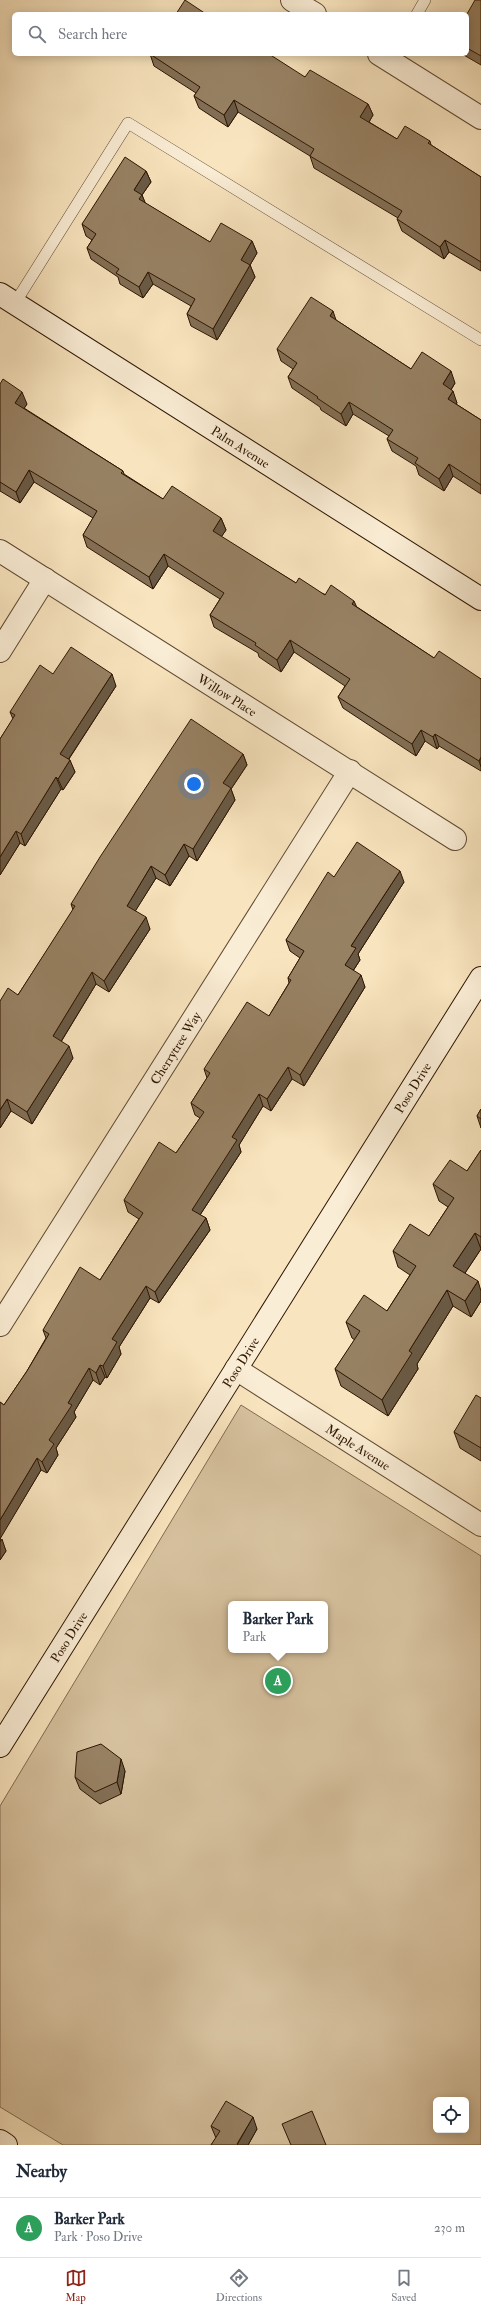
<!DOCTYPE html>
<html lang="en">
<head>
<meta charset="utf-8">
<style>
  :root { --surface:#fff; --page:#f6f6f7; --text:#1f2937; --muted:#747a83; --line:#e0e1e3; --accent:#8f2418 }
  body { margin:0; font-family:"IM FELL Double Pica",serif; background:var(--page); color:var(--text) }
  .controls { position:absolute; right:12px; bottom:12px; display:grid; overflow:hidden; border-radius:6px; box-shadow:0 2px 10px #0003 }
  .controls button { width:36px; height:36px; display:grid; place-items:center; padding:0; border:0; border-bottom:1px solid var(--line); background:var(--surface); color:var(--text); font:20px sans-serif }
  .you { position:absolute; left:194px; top:784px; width:14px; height:14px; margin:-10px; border:3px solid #fff; border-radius:50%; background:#1a73e8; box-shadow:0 0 0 6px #1a73e833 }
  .badge { display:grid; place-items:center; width:26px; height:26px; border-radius:50%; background:var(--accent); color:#fff; font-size:13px; font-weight:700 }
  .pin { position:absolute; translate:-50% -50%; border:2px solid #fff; box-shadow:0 1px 4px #0006 }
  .popup { position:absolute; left:228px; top:1601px; width:100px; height:52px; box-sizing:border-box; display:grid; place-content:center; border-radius:6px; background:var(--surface); filter:drop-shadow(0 1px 3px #0005); font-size:13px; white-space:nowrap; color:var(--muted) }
  .popup b { font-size:15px; color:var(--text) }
  .popup::after { content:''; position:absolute; left:50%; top:100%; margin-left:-8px; border:8px solid transparent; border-top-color:var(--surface) }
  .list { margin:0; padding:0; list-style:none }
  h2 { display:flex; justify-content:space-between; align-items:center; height:52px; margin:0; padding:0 16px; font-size:17px }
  h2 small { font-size:13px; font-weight:400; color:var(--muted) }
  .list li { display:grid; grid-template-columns:26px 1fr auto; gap:12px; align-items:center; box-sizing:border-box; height:60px; padding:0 16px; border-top:1px solid var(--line) }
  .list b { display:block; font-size:15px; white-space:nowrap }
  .list p { margin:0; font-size:13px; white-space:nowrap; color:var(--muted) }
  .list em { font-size:13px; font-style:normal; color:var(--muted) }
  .icon { flex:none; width:22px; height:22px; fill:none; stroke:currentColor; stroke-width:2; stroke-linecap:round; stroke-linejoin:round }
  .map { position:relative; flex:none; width:481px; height:2145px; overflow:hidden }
  .search { position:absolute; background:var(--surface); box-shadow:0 2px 10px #0003; left:12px; right:12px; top:12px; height:44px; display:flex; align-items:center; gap:10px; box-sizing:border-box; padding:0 14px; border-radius:6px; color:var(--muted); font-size:15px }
  .sheet { height:112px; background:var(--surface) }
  nav { display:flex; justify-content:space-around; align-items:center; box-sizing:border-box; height:56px; border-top:1px solid var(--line); background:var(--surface); font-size:11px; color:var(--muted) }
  nav a { display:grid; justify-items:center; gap:2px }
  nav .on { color:var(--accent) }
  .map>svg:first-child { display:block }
  .green { fill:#d6c19e; stroke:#826b50; fill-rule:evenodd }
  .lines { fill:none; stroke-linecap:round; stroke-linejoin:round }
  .lane-casing { stroke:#604930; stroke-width:12 }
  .street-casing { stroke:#604930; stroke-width:24 }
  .secondary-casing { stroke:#2e1501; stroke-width:24 }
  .lane { stroke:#faedd5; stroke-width:11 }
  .street { stroke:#faedd5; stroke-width:22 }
  .secondary { stroke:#faedd5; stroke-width:22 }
  .wall { fill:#826f55; stroke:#2e1501 }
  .shaded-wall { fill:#6a5a45; stroke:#2e1501 }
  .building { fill:#978163; stroke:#2e1501 }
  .labels { text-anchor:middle; stroke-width:3; stroke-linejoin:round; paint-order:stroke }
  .street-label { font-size:13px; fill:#2e1501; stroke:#faedd5 }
</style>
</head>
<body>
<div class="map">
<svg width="481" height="2145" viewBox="0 0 481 2145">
  <rect width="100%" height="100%" fill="#f8e4be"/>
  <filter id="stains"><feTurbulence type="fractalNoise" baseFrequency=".005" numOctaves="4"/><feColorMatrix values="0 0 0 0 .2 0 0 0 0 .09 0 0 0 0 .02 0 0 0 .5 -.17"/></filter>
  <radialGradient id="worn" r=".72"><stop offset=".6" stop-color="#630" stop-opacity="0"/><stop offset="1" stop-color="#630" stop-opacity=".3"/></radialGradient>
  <path class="green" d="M241 1405 481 1556V2145H63L0 2107V1806ZM231 1604H325V1650H231ZM436 2100H466V2130H436Z"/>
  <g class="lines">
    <defs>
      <g id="lane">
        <polyline points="417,14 425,0"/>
        <polyline points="15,303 128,123 481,340"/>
      </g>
      <g id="street">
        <polyline points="292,0 315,14"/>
        <polyline points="379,54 481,118"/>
        <path id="s1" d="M0 551 455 839"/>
        <polyline points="0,651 45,579"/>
        <path id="s2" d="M0 1325 350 771"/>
        <path id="s3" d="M236 1369 481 1525"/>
      </g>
      <g id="secondary">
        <path id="s4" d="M0 294 481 599"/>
        <path id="s5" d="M0 1746 481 978"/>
        <polyline points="0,2141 6,2145"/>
      </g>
    </defs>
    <use href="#lane" class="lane-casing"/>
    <use href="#street" class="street-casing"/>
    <use href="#secondary" class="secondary-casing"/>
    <use href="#lane" class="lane"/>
    <use href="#street" class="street"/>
    <use href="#secondary" class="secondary"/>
  </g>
  <g class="wall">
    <polygon points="481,0 481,65 462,54 467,54 467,14"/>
    <polygon points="150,54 305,77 368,104 373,115 369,122 397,139 430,141 431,145 481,177 481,271 449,252 444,259 402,231 397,219 398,218 314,168 310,156 238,112 228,127 199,108 194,96 196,93 154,66"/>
    <polygon points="146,171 151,182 142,195 145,203 210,242 252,241 257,253 250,265 255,277 217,340 191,326 187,314 191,306 153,284 143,298 120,284 118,277 91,259 87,248 92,240 86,236 82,224"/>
    <polygon points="336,320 411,369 455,383 451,390 457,403 456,404 481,420 481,494 453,476 444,491 419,475 416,466 392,451 387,439 389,436 353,414 346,426 321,410 320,407 292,388 288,377 293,369 281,361 277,349"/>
    <polygon points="0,384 27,404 24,408 123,471 124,474 163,499 221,518 226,530 221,537 296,583 357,607 434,658 481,679 481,771 439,746 437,749 425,741 416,756 343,708 338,697 345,686 294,652 281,672 259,657 258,653 214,627 210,615 220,599 168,566 153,589 87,547 83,535 93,518 34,482 20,503 0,491"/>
    <polygon points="53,674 116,686 69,759 75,772 63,790 61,789 25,846 20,843 0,875 0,739 13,719 10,712"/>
    <polygon points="243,754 247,765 231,789 235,800 197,861 189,856 170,886 156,878 135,911 150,929 109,992 96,984 61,1042 73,1058 32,1124 11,1111 0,1128 0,1001 18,995 73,910 71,904"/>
    <polygon points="334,877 404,882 358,954 360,960 353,971 365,987 304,1086 292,1079 271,1111 263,1106 239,1145 241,1152 200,1215 206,1218 210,1230 159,1303 150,1298 119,1347 121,1354 107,1378 105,1377 100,1385 93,1380 74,1412 76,1417 56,1448 58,1455 47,1473 41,1470 0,1538 6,1551 0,1560 0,1402 4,1405 27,1371 46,1338 43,1330 100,1280 139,1219 128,1212 124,1200 176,1153 200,1118 195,1115 191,1103 207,1078 204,1069 269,1016 289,983 288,978 300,958 290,951 286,940"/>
    <polygon points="481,1109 481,1128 477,1116"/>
    <polygon points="481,1150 481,1249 465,1273 481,1291 481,1301 471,1317 453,1306 417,1364 418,1369 388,1416 341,1386 335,1369 355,1340 352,1338 346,1322 387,1311 410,1275 398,1267 393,1251 429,1236 448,1207 439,1201 433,1184 467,1171"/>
    <polygon points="481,1398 481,1461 460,1448 454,1432"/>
    <polygon points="125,1771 121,1794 100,1804 80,1789 75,1777"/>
    <polygon points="211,2126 257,2129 248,2145 211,2145 216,2138"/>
  </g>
  <g class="shaded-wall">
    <polygon points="234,100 238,112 228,127 224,115"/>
    <polygon points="368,104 373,115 365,129 360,117"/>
    <polygon points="146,171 151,182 142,195 147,207 144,211 134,190"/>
    <polygon points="445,240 449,252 444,259 440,247"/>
    <polygon points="252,241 257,253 246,272 241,260"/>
    <polygon points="250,265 255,277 217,340 213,329"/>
    <polygon points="148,272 153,284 143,298 139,287"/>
    <polygon points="333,311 337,323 330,316"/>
    <polygon points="451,371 455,383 447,396 443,384"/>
    <polygon points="453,391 457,403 452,410 448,399"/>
    <polygon points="22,392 27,404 20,415 15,403"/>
    <polygon points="349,402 353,414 346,426 341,414"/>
    <polygon points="449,464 453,476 444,491 439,479"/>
    <polygon points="29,470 34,482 20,503 16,492"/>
    <polygon points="221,518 226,530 217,543 213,531"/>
    <polygon points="164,554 168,566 153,589 149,577"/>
    <polygon points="354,601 359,612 352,604"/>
    <polygon points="290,640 294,652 281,672 277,660"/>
    <polygon points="112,674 116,686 64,766 60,754"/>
    <polygon points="421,730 425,741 416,756 412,744"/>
    <polygon points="435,734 439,746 437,749 433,737"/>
    <polygon points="243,754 247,765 231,789 235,800 197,861 193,849 223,783"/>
    <polygon points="481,757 481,767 479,761"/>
    <polygon points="70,760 75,772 63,790 58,779"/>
    <polygon points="56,777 61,789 25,846 21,834"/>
    <polygon points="16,831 20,843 0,875 0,857"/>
    <polygon points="184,844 189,856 170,886 165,875"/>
    <polygon points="151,866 156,878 131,918 127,906"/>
    <polygon points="400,871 404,882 358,954 360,960 349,977 345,965 351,946"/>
    <polygon points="146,917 150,929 109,992 104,981"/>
    <polygon points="92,972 96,984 57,1048 53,1036"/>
    <polygon points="361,975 365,987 304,1086 300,1075"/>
    <polygon points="69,1046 73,1058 32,1124 27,1112"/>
    <polygon points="288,1067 292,1079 271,1111 267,1099"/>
    <polygon points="259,1094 263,1106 239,1145 241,1152 196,1221 192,1210 232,1137"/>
    <polygon points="7,1099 11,1111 0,1128 0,1110"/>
    <polygon points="206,1218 210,1230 159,1303 155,1292"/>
    <polygon points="475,1233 481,1249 459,1282 453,1266"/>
    <polygon points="478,1281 481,1291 481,1301 471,1317 465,1301"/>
    <polygon points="146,1286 150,1298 119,1347 121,1354 107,1378 103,1366 112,1339"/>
    <polygon points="447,1290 453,1306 417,1364 418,1369 388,1416 382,1400 409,1351"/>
    <polygon points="100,1365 105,1377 100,1385 96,1373"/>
    <polygon points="89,1368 93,1380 74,1412 76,1417 56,1448 58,1455 47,1473 42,1462 49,1440 68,1403"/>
    <polygon points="37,1458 41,1470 0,1539 0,1520"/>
    <polygon points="2,1539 6,1551 0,1560 0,1542"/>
    <polygon points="121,1759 125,1771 121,1794 117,1782"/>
    <polygon points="253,2117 257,2129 248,2145 237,2145"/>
  </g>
  <g class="building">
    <polygon points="185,0 206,14 176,14"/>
    <polygon points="475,0 481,0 481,56 467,48 467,14"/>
    <polygon points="150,54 269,54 305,77 310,70 368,104 360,117 397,139 405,126 430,141 428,143 481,177 481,262 445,240 440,247 397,219 402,211 310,156 314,149 234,100 224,115 194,96 200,87"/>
    <polygon points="125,157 146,171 134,190 142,195 139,199 210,242 221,223 252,241 241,260 250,265 213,329 187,314 195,299 148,272 139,287 116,273 119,269 87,248 96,234 82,224"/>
    <polygon points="311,297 333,311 330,316 411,369 422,352 451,371 443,384 453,391 448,399 481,420 481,485 449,464 439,479 415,463 418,458 387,439 393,430 349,402 341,414 317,398 318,397 288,377 297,363 277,349"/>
    <polygon points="3,379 22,392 15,403 123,471 121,473 163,499 172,486 221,518 213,531 296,583 299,578 325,595 331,585 354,601 352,604 434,658 439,651 481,679 481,757 479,761 435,734 433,737 421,730 412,744 338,697 350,679 290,640 277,660 255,645 256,643 210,615 224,593 164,554 149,577 83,535 97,511 29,470 16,492 0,482 0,384"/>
    <polygon points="71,647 112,674 60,754 70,760 58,779 56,777 21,834 16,831 0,857 0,739 15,715 10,712 40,665 53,674"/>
    <polygon points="191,719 243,754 223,783 231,788 193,849 184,844 165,875 151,866 127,906 146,917 104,981 92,972 53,1036 69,1046 27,1112 7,1099 0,1110 0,1001 8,988 18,995 75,906 71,904 100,857"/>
    <polygon points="357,842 400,871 351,946 356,948 345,965 361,975 300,1075 288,1067 267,1099 259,1094 232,1137 237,1140 192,1210 206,1218 155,1292 146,1286 112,1339 117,1342 103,1366 100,1365 96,1373 89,1368 68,1403 72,1405 49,1440 54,1444 42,1462 37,1458 0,1520 0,1402 4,1405 27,1371 49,1334 43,1330 80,1267 100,1280 143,1213 124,1200 159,1142 176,1153 204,1112 191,1103 210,1073 204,1069 247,1002 269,1016 291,980 288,978 304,951 286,940 328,872 334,877"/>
    <polygon points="481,1109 481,1119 477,1116"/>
    <polygon points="481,1150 481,1237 475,1233 453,1266 478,1281 465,1301 447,1290 409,1351 412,1353 382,1400 335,1369 360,1331 346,1322 364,1295 387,1311 416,1266 393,1251 410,1224 429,1236 454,1198 433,1184 450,1160 467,1171"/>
    <polygon points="476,1395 481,1398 481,1448 454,1432"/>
    <polygon points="101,1744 121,1759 117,1782 95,1792 75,1777 77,1752"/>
    <polygon points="226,2101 253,2117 237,2144 238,2145 211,2145 220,2131 211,2126"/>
    <polygon points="312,2111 326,2145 291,2145 282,2124"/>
  </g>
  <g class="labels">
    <g class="street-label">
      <text dy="5" stroke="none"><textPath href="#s4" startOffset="285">Palm Avenue</textPath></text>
      <text dy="5" stroke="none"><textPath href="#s1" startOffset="269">Willow Place</textPath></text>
      <text dy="5" stroke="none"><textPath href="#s2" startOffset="328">Cherrytree Way</textPath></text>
      <text dy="5" stroke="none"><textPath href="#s5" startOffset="777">Poso Drive</textPath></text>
      <text dy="5" stroke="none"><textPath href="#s5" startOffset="453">Poso Drive</textPath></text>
      <text dy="5" stroke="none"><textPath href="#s3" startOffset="145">Maple Avenue</textPath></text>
      <text dy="5" stroke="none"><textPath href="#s5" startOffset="129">Poso Drive</textPath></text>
    </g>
  </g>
  <rect width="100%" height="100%" filter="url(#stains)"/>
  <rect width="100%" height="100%" fill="url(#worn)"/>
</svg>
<div class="controls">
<button><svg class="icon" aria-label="locate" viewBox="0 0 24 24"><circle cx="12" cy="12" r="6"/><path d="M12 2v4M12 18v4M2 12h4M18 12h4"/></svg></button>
</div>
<div class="you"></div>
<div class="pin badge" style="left:278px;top:1681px;background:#2e9e5b">A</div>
<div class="popup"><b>Barker Park</b>Park</div>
<div class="search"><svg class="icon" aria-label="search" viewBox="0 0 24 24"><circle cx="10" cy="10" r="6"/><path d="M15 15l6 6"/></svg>Search here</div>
</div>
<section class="sheet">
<h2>Nearby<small></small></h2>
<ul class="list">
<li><span class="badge" style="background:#2e9e5b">A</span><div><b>Barker Park</b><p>Park · Poso Drive</p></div><em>230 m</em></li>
</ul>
</section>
<nav>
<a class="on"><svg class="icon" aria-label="map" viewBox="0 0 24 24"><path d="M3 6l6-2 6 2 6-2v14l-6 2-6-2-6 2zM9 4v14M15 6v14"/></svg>Map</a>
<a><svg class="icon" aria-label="directions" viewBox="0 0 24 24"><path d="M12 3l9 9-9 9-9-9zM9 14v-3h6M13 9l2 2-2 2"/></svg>Directions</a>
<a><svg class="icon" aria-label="saved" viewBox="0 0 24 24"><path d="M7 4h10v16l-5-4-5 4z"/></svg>Saved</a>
</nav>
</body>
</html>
